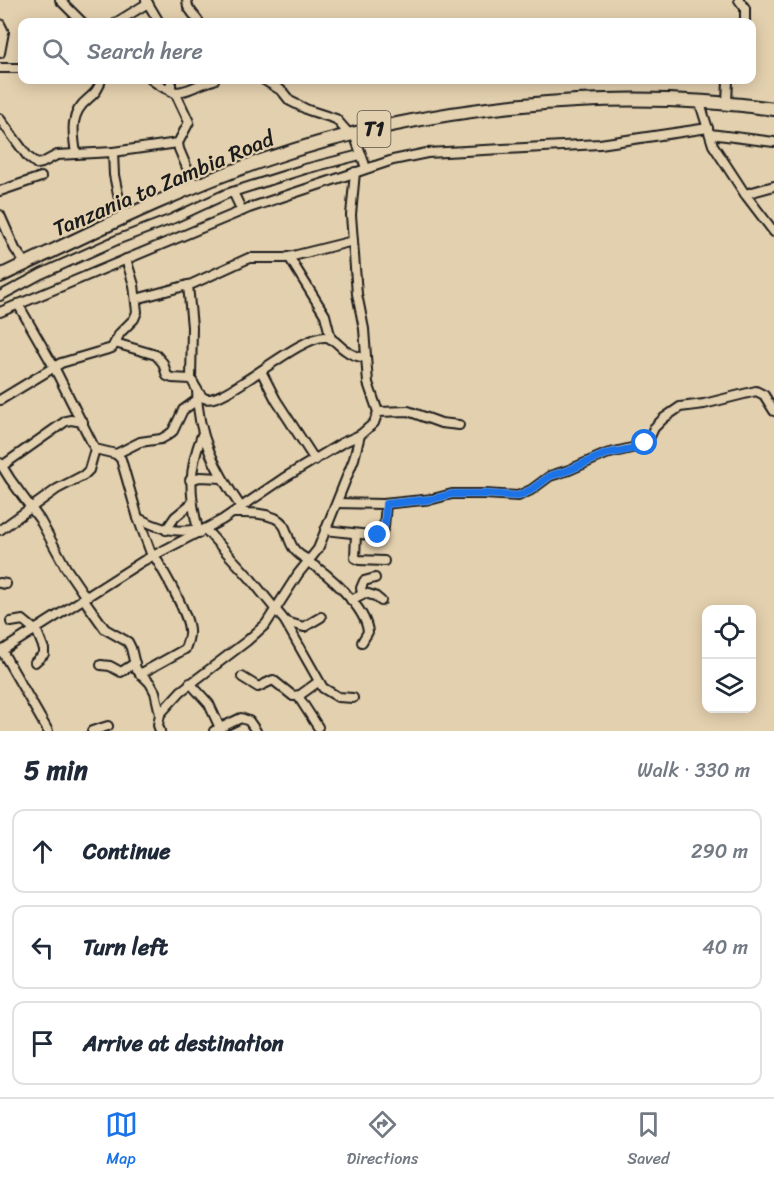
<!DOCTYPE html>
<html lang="en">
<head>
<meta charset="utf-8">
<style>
  :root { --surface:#fff; --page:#f6f6f7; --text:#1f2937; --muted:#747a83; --line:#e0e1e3; --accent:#1a73e8 }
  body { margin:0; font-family:Sriracha,sans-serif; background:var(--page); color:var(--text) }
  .controls { position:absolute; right:18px; bottom:18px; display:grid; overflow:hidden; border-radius:12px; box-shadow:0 3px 15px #0003 }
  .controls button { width:54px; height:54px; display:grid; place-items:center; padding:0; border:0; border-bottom:2px solid var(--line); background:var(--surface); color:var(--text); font:30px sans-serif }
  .stop { position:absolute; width:18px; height:18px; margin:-14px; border:4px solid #1a73e8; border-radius:50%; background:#fff }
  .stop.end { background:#1a73e8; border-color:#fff; box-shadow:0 2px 6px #0008 }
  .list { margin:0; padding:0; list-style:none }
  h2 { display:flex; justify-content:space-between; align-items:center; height:78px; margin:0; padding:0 24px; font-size:26px }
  h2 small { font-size:20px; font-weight:400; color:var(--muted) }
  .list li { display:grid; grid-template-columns:39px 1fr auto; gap:18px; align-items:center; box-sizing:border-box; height:84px; margin:0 12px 12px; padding:0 12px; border:2px solid var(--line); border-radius:12px }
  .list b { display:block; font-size:22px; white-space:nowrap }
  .list em { font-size:20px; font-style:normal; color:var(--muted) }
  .icon { flex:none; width:33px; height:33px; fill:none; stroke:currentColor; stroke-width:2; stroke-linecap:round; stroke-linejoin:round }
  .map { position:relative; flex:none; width:774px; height:731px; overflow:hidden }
  .search { position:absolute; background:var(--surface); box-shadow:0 3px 15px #0003; left:18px; right:18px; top:18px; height:66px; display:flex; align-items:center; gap:15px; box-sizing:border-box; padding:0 21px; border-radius:12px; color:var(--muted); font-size:22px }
  .sheet { height:366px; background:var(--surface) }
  nav { display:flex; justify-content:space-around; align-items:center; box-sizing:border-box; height:84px; border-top:2px solid var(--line); background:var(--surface); font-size:16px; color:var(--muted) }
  nav a { display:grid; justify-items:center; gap:3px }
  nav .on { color:var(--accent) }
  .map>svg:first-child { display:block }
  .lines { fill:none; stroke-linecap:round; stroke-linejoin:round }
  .minor-casing { stroke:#1c1c1c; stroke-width:12 }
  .trunk-casing { stroke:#1c1c1c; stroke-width:16 }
  .minor { stroke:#e3d0ae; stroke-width:8 }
  .trunk { stroke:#e3d0ae; stroke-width:12 }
  .route { stroke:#1a73e8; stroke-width:8 }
  .labels { text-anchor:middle; stroke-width:4.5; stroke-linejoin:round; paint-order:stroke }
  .shield { fill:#e3d0ae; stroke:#585248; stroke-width:1.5 }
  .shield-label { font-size:21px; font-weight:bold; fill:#1c1c1c }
  .street-label { font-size:22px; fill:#1c1c1c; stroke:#e3d0ae }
</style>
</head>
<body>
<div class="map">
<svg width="774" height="731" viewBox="0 0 774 731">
  <rect width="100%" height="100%" fill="#e3d0ae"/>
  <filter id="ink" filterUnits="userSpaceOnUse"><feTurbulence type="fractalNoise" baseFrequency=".0167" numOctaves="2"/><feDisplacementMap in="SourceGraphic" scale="12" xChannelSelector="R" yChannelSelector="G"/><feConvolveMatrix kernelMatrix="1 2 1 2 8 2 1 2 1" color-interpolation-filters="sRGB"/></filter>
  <g filter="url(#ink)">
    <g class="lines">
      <defs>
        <g id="minor">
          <polyline points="60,0 82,22"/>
          <polyline points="146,0 159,22"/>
          <polyline points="187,0 188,7 199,22"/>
          <polyline points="739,0 745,8 745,22"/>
          <polyline points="117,22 148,3"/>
          <polyline points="0,24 4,32 0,53"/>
          <polyline points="0,68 22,68"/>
          <path d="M152 80C181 102 184 88 214 80"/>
          <polyline points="264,80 282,91 290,101 308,110 336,119 350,135"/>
          <polyline points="171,92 171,80"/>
          <polyline points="175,92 189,122 178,143 179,149 195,187"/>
          <polyline points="699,100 713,145 745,194 774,232"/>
          <polyline points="727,103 728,80"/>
          <polyline points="0,119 28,157 37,164 42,163 57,155 113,152 178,143"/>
          <polyline points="354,134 366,168"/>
          <polyline points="710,134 774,142"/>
          <polyline points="113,152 114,175 123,218"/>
          <path d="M76 154C73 133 69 114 88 99 95 93 99 89 101 80"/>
          <polyline points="0,191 41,177"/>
          <polyline points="233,192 242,211"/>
          <polyline points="745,194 774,186"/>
          <polyline points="0,215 15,249 26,264"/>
          <polyline points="289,257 325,315 331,339"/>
          <polyline points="188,285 192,327 191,379"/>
          <polyline points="0,296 41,274 119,239 172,219 226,194 305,169 360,155"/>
          <polyline points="136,299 192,284 249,258 285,258 353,241"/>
          <polyline points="0,312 249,208 393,160 427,153 600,144 708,128"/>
          <path d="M115 343 156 355 163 363 167 376 172 378 191 379C195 385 198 394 204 398 222 408 298 335 326 337 334 338 339 346 345 350 351 355 359 357 366 358"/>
          <polyline points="261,371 276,400 315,460"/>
          <path d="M197 390C197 435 216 471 241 507"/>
          <polyline points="0,400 61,363 112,348 120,333 134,319 137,312 134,285 126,259"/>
          <polyline points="378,412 408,411 441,423 459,425"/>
          <polyline points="95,449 116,454 121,459 138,518 152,556"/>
          <polyline points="116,454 140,442 161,439 168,435 173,431 183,410 197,400"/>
          <polyline points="0,463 10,479 40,520 66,568 85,596"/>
          <polyline points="2,466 66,421 71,420 83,422"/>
          <polyline points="190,480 200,477 222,478"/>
          <polyline points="337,503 383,504 433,499 452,494 485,494 518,496 531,490 550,476 569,470 606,454 640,446 648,441 654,428 664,418 680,407 704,404 756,391 764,395 774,411"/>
          <path d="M233 513C248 513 261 512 275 518 294 527 281 548 309 560"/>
          <path d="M138 518C158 528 175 534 198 529"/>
          <polyline points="205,529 250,578 285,621 323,688 338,697 353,698"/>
          <polyline points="0,530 57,489 84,475 89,470 95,449 54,367 18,304"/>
          <polyline points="166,530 175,517 192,503"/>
          <polyline points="325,530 370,535 381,534 384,527 386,504"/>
          <path d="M199 533C189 495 188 471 202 435"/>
          <polyline points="356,534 355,558 359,560 384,561"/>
          <path d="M308 562C328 573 366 608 368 632L362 642"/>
          <polyline points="0,583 6,584"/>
          <polyline points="362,593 361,588 364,581 375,578"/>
          <polyline points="83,598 105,629 128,642 131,648 136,669 150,683 155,692 160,714 158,725 160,731"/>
          <polyline points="351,600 365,593 375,596 381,601"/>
          <polyline points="11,622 23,620 35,630"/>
          <polyline points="286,622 304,627 321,617"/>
          <polyline points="2,651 48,731"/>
          <polyline points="0,652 143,561 222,520 284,478 342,443 360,435 374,423 378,412 368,383 364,329 357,294 351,215 355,172"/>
          <polyline points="35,662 44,654 44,649 36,629"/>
          <polyline points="101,665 110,666 121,672 135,663"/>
          <path d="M140 674 185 649C187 643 190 637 189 630 188 612 164 573 154 555"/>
          <polyline points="242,677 258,687 273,680 293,696 300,695 318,682"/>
          <polyline points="190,683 209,704 220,728"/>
          <polyline points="298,696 318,727"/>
          <polyline points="160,714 181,691 247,641 266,624 298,574 318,549 354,459 360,435"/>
          <polyline points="92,731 108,726"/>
          <polyline points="214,731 241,718 249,721 256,731"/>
        </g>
        <path id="trunk" d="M0 276C87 235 175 190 267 159 424 106 609 86 774 109"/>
      </defs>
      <use href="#minor" class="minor-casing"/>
      <use href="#trunk" class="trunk-casing"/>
      <use href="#minor" class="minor"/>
      <use href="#trunk" class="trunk"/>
    </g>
  </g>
  <g class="lines" filter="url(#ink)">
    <polyline class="route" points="378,535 382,532 385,523 386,504 433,499 452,494 485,494 518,496 531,490 550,476 569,470 606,454 636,448 645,443"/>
  </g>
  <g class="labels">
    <rect class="shield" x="357.5" y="111" width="33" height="36" rx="4.5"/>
    <g class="shield-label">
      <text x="374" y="136">T1</text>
    </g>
    <g class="street-label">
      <text transform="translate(163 183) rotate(-23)" y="8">Tanzania to Zambia Road</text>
    </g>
  </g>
</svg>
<div class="controls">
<button><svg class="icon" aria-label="locate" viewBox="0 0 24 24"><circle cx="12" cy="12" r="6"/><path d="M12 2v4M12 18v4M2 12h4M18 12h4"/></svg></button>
<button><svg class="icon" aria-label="layers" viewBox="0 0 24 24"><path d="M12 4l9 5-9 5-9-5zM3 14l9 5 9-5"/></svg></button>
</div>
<div class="stop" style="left:645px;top:443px"></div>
<div class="stop end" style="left:378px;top:535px"></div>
<div class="search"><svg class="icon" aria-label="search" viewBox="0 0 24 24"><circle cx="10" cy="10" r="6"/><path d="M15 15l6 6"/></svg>Search here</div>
</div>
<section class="sheet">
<h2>5 min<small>Walk · 330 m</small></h2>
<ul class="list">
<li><svg class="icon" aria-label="ahead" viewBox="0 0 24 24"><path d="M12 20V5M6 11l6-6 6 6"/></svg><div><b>Continue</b></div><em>290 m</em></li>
<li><svg class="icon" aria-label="left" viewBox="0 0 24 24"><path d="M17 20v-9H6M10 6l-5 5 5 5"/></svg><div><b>Turn left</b></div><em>40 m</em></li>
<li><svg class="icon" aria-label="arrive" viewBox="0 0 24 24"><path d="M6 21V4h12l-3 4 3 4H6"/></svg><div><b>Arrive at destination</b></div></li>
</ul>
</section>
<nav>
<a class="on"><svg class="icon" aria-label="map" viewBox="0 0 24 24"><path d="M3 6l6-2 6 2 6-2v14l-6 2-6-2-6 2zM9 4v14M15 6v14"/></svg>Map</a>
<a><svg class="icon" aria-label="directions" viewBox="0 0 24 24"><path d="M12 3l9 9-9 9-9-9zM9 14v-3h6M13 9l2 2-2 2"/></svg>Directions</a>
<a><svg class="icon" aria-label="saved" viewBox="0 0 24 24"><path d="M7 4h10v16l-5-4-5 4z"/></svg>Saved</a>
</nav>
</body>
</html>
